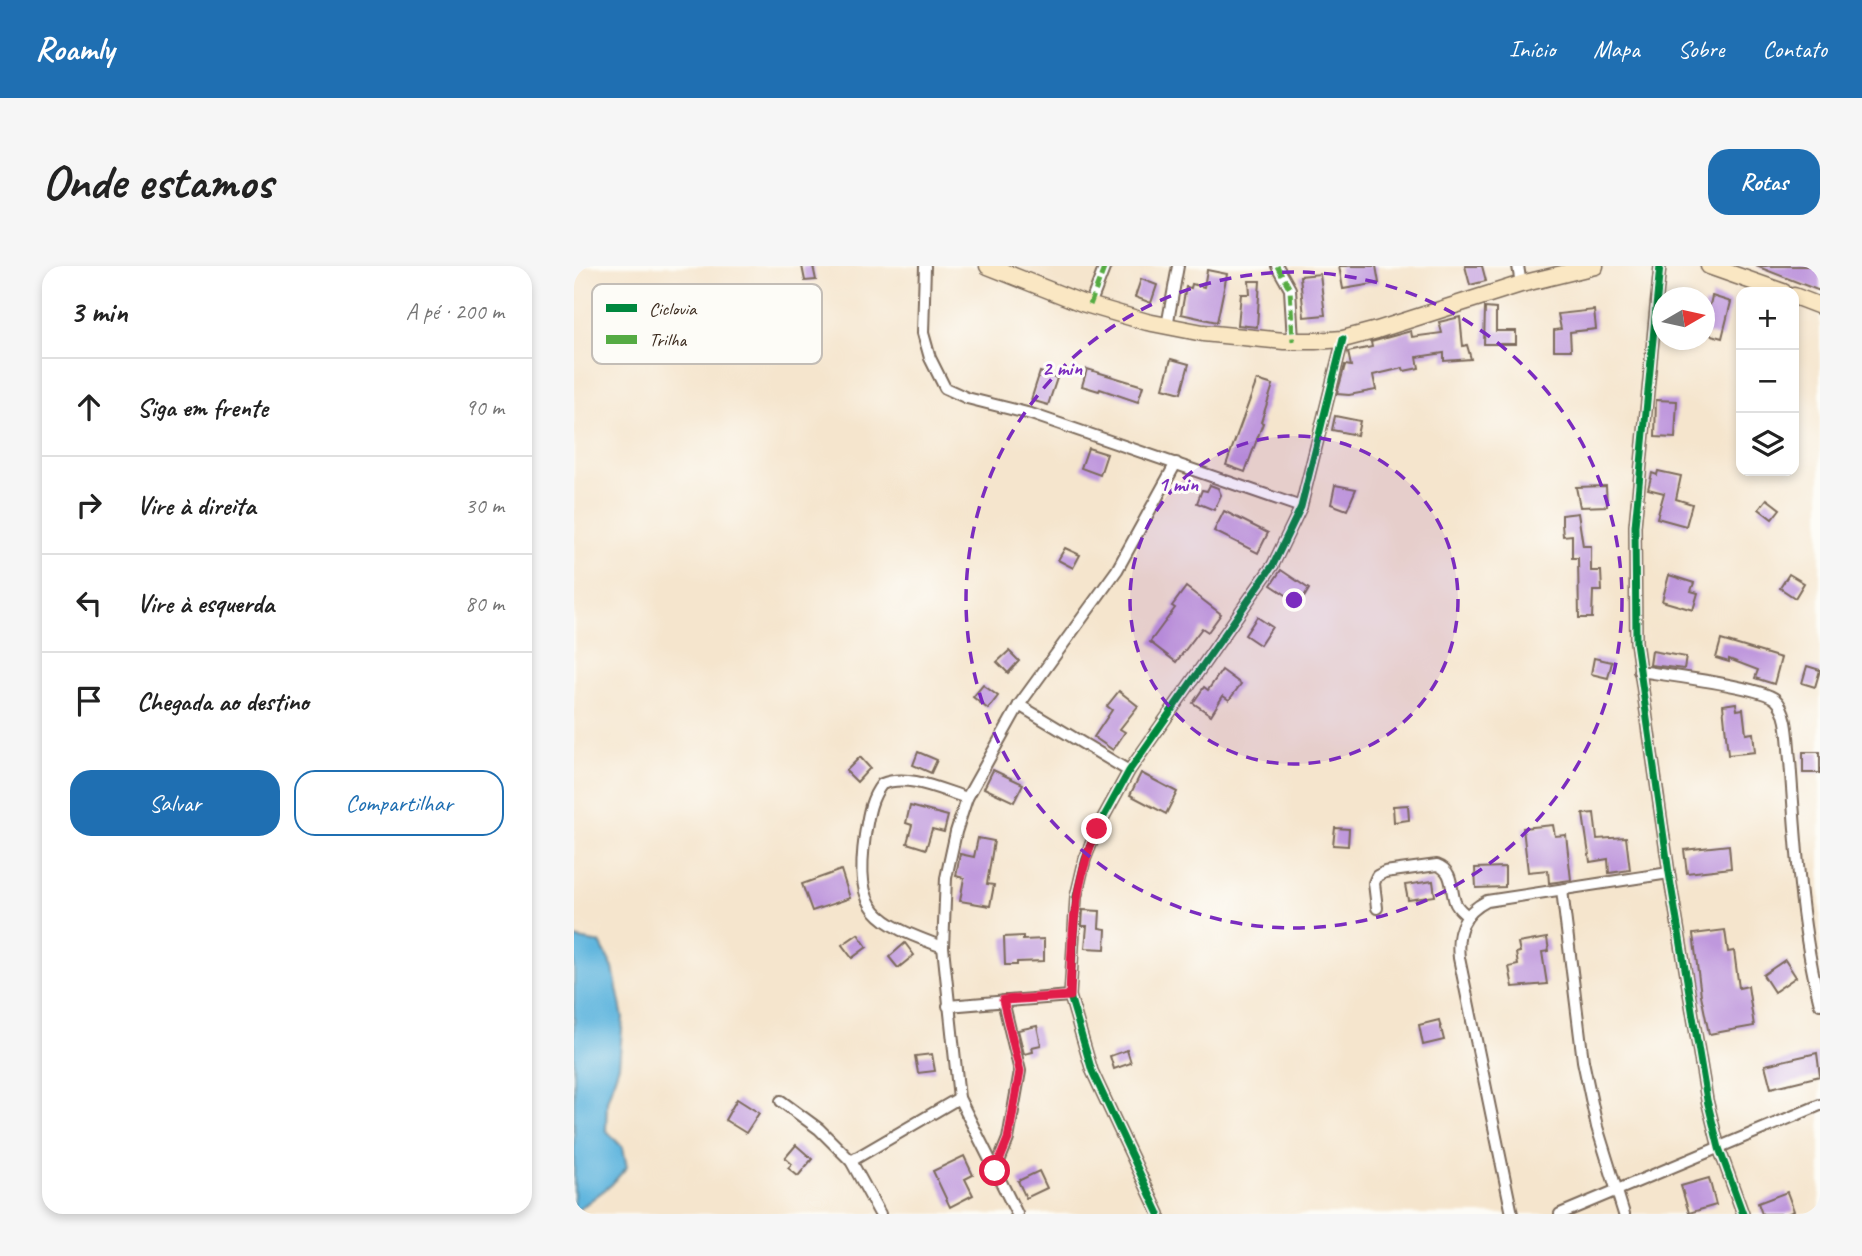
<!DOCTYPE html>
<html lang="pt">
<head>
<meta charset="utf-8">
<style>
  :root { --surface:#fff; --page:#f6f6f6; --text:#222; --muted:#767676; --line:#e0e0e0; --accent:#1f6fb2 }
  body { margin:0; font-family:Caveat,sans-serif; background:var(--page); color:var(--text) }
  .controls { position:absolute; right:21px; top:21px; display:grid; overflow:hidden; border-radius:14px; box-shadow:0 4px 10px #0003 }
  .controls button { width:63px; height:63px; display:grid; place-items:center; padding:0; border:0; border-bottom:2px solid var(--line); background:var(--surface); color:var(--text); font:35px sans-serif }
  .compass { position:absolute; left:1078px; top:21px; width:63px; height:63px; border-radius:50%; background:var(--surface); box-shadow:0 4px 10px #0003; rotate:81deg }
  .stop { position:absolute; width:21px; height:21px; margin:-16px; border:5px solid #e11d48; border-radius:50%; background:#fff }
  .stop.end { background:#e11d48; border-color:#fff; box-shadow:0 2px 7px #0008 }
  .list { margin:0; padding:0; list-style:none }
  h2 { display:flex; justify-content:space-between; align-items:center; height:91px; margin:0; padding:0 28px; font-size:30px }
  h2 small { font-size:23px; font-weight:400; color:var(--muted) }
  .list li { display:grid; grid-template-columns:46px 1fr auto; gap:21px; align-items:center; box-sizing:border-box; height:98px; padding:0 28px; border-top:2px solid var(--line) }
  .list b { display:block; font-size:26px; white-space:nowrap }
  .list em { font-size:23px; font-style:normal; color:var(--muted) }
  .actions { display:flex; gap:14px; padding:21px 28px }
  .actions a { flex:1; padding:16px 0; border:2px solid var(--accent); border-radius:21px; text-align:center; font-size:24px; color:var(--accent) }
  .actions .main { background:var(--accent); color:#fff }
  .icon { flex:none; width:38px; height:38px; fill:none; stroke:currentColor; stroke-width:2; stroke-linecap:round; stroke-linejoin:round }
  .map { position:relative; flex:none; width:1246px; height:948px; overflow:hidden; border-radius:21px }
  header { display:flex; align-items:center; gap:42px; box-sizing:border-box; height:98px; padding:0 35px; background:var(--accent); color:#fff }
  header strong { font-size:33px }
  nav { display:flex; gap:38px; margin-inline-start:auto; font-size:24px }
  .intro { display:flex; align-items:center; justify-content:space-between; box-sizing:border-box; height:168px; padding:0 42px }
  h1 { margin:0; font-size:49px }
  .button { padding:18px 32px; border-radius:21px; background:var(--accent); color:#fff; font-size:24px; font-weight:700 }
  main { display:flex; gap:42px; padding:0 42px }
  aside { flex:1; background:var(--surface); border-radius:21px; box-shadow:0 4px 10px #0003 }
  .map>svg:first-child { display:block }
  .water { fill:#61b6de; stroke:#4e707e; stroke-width:2 }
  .building { fill:#bf98dd }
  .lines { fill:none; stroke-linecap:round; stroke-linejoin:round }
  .street-casing { stroke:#7c6b5b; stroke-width:14 }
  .secondary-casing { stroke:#7c6b5b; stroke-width:19 }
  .street { stroke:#fff; stroke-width:10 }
  .secondary { stroke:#fae7c3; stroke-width:16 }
  .quiet { stroke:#55ab43; stroke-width:5; stroke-dasharray:10 5; stroke-linecap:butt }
  .cycleway-casing { stroke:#fdfcf7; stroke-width:11 }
  .cycleway { stroke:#00873e; stroke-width:7 }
  .route { stroke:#e11d48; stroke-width:9 }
  .ring { fill:none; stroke:#7b2cbf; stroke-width:3.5; stroke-dasharray:12 9 }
  .key { fill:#fdfcf7; stroke:#c3bdb6; stroke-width:2 }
  .key-label { font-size:19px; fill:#3b2a1e }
  .centre { fill:#7b2cbf; stroke:#fdfcf7; stroke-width:3.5 }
  .ring-label { font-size:21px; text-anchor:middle; font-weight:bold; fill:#7b2cbf; stroke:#fdfcf7; stroke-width:6; stroke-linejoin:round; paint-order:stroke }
</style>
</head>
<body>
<header>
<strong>Roamly</strong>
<nav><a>Início</a><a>Mapa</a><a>Sobre</a><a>Contato</a></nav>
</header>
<div class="intro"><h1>Onde estamos</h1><a class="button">Rotas</a></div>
<main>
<aside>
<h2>3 min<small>A pé · 200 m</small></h2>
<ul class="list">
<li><svg class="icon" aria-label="ahead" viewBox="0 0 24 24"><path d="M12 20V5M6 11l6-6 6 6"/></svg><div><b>Siga em frente</b></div><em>90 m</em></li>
<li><svg class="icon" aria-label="right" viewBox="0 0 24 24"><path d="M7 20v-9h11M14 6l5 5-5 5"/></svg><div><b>Vire à direita</b></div><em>30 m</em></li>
<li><svg class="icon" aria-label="left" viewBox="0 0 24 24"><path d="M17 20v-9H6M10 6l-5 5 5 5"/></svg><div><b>Vire à esquerda</b></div><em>80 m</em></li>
<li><svg class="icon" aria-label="arrive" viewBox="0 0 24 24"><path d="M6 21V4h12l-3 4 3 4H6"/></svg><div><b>Chegada ao destino</b></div></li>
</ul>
<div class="actions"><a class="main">Salvar</a><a>Compartilhar</a></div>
</aside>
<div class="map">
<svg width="1246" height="948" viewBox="0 0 1246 948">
  <rect width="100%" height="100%" fill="#fdfcf7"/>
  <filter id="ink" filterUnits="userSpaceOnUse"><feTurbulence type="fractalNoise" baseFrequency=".0143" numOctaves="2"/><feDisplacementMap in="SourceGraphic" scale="14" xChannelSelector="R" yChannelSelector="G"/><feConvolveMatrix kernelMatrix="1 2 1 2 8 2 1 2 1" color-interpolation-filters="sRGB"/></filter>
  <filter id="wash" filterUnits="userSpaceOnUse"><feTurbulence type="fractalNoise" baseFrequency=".00686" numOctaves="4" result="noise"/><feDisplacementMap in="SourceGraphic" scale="28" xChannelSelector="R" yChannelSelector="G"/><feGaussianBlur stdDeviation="1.57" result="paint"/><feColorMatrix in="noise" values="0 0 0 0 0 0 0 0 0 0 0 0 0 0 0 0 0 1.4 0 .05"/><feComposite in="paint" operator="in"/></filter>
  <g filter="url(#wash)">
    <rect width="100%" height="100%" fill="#f5e5cd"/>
    <polygon class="water" points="0,672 26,677 39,702 49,752 45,799 33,835 32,864 49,882 53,901 37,919 0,947"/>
    <g id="blocks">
      <g class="building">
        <polygon points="228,0 239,0 242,14 231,15"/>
        <polygon points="765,0 802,0 805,17 769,23"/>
        <polygon points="891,0 908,0 912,15 896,19"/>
        <polygon points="1182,0 1239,0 1246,3 1246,25"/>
        <polygon points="633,4 653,8 643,56 607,48 612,21 617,22 618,18 630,21"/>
        <polygon points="746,8 751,49 730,51 726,10"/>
        <polygon points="567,13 583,19 577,37 561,31"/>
        <polygon points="675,15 686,15 683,61 664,59 667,28 676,28"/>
        <polygon points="1138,30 1157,36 1148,72 1130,67 1130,38 1136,39"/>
        <polygon points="911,42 922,43 922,65 942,65 942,78 910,78"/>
        <polygon points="1020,44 1022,63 996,66 997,84 980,84 980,64 987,63 984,48"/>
        <polygon points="886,51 889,80 893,79 897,93 870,95 870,87 843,91 845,102 830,105 829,102 799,109 802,124 775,129 763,128 771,99 777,100 774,86 798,81 797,76 837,65 838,71 868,67 865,56"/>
        <polygon points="597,93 615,98 607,127 589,122"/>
        <polygon points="513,103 569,120 564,136 526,123 525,125 508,120"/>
        <polygon points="466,106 483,112 474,139 457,134"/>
        <polygon points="683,114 699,119 687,156 689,157 671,206 652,199"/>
        <polygon points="1082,134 1103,135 1101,172 1081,171"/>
        <polygon points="761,150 786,155 783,169 758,164"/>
        <polygon points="514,182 533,188 526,209 507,202"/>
        <polygon points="1084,205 1107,210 1102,233 1118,238 1112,260 1083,252 1090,227 1074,223 1078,207 1083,209"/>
        <polygon points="636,219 644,222 647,229 640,244 623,237 628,224 633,225"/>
        <polygon points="761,219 782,223 773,244 757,238"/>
        <polygon points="1032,220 1033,240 1006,241 1002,221"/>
        <polygon points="1193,233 1206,243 1198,253 1185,243"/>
        <polygon points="650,245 694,267 684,287 640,265"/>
        <polygon points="1004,247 1009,280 1017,280 1017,305 1027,305 1028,325 1019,325 1018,352 1005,352 1004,292 998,292 998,269 989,270 988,258 988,249"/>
        <polygon points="491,282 506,289 499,302 484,294"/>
        <polygon points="707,304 735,323 726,338 697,319"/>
        <polygon points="1215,308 1230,317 1221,332 1206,322"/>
        <polygon points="1095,309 1120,317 1117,325 1124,327 1119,344 1088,335"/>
        <polygon points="612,321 647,348 634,366 628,362 602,396 576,376 601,342 598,340"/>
        <polygon points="683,351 698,361 686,379 671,369"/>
        <polygon points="1147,374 1207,392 1200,418 1181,412 1184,404 1155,393 1155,396 1142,392"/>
        <polygon points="435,385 445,395 434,407 423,396"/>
        <polygon points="1078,385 1112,391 1110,403 1076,399"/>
        <polygon points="1020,392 1038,396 1034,412 1017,408"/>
        <polygon points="1233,400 1246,404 1241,421 1228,417"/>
        <polygon points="648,404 667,418 655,434 649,430 637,449 619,437 630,421 634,424"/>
        <polygon points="409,419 424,430 414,443 399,431"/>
        <polygon points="545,425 564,440 546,463 551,466 539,484 520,471 538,444 533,440"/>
        <polygon points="1162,437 1163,444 1169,443 1172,468 1179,467 1181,486 1154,489 1149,439"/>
        <polygon points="344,486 363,494 357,507 339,499"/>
        <rect x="1229" y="486" width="17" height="21"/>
        <polygon points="286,491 296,502 283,516 272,505"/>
        <polygon points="419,504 449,518 440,536 410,522"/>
        <polygon points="567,507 603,526 592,548 556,529"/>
        <polygon points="834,539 835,554 820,556 819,540"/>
        <polygon points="336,540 374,550 370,566 358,563 352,583 333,577 338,559 332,557"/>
        <polygon points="1020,547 1023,573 1052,571 1056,604 1035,607 1034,593 1016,596 1009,548"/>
        <polygon points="979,559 981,570 992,569 997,614 975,617 974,604 954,606 949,562"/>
        <polygon points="761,562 775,563 774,580 759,579"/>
        <polygon points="404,572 420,575 413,618 420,619 416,640 386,635 390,612 382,610 386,588 400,591"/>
        <polygon points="1155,579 1157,602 1113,607 1110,584"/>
        <polygon points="931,601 931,621 902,622 901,602"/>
        <polygon points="267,604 276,632 238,645 228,618"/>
        <polygon points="859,615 861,630 834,634 831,619"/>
        <polygon points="509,644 526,645 525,662 532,663 531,683 511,682 513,660 508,660"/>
        <polygon points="1151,664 1154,686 1160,685 1165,722 1174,720 1180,760 1135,768 1127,729 1119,668"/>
        <polygon points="284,668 293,681 278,692 268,679"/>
        <polygon points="449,670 449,674 470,673 470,695 443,696 443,699 431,699 430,671"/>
        <polygon points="973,672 975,685 968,686 973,718 939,721 935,701 944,699 942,687 946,686 944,677"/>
        <polygon points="331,677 340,689 324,702 315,691"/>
        <polygon points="1211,694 1222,711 1200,726 1189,709"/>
        <polygon points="865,754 870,774 849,779 845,759"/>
        <polygon points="463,760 467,779 458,781 459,786 450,788 444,764"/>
        <polygon points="553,784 557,797 540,803 536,790"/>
        <polygon points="1243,787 1246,810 1197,822 1191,799"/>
        <polygon points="358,788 361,805 344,807 341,790"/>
        <polygon points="163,833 185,847 172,867 151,854"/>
        <polygon points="222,879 238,893 224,910 214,902 218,898 211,892"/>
        <polygon points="390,890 399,909 391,913 399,929 376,941 359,905"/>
        <polygon points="465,905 473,922 452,932 444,915"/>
        <polygon points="1135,912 1142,939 1115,947 1107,920"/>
        <polygon points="1213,926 1220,945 1213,948 1188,948 1184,937"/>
      </g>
    </g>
  </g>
  <g filter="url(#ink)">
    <use href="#blocks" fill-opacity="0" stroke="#7c6b5b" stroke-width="2"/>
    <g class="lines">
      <defs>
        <g id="street">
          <polyline points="351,0 349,67 356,92 371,122 393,132 457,148 727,241"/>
          <polyline points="703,0 716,23 719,75"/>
          <polyline points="944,0 947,18"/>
          <polyline points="1086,0 1061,260 1062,376 1095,607 1133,834 1145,882 1169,948"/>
          <polyline points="516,39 531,0"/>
          <polyline points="593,60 604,0"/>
          <path d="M1065 405C1091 409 1185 420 1201 433 1215 445 1214 477 1216 494 1222 576 1226 659 1246 738"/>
          <polyline points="445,439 555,505"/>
          <polyline points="988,624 1009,795 1023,861 1050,948"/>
          <path d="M803 642 800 617 803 610 811 606 863 599C880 605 876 622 881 636 883 642 889 646 893 650"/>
          <path d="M369 681C302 656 280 647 291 569 294 551 296 533 308 518 334 507 367 524 393 532"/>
          <polyline points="374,740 496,730"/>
          <polyline points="207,835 245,863 277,895 306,948"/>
          <polyline points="277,895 385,832"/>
          <polyline points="421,905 434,873 446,805 429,735"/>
          <polyline points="443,948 385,832 369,681 372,612 382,566 393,532 445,439 543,304 602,197"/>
          <polyline points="585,948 518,805 496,730 502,631 511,593 523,563 555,505 699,299 727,241 769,73"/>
          <path d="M938 948 885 692C882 666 889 647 913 635L1095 607"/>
          <polyline points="986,948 1246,839"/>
        </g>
        <g id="secondary">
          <polyline points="414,0 508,37 573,56 629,67 710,75 741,75 769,73 803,64 947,18 1021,0"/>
          <polyline points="1135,0 1209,26"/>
          <polyline points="1220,30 1246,40"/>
        </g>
      </defs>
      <use href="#street" class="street-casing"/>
      <use href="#secondary" class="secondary-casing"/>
      <use href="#street" class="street"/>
      <use href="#secondary" class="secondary"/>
      <g class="quiet">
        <polyline points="703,0 716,23 719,75"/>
        <polyline points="516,39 531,0"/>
      </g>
      <defs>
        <g id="cycleway">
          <polyline points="1086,0 1061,260 1062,376 1095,607 1133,834 1145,882 1169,948"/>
          <polyline points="585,948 518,805 496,730 502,631 511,593 523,563 555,505 699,299 727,241 769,73"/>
        </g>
      </defs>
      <use href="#cycleway" class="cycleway-casing"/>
      <use href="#cycleway" class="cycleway"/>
    </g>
  </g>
  <g class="lines" filter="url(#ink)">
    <path class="route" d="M421 905 434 873 446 805 429 734 496 730C498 669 499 620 523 563"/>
  </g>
  <circle cx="720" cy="334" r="164" fill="#7b2cbf" fill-opacity=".12"/>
  <g class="ring">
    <circle cx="720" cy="334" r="164"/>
    <circle cx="720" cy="334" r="328"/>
  </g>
  <rect x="18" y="18" width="230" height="80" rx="10" class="key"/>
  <rect x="32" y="38" width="31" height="8" fill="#00873e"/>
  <rect x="32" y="69" width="31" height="9" fill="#55ab43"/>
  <g class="key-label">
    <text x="75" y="49">Ciclovia</text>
    <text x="75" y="80">Trilha</text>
  </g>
  <circle cx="720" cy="334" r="10" class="centre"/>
  <g class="ring-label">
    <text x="488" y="109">2 min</text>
    <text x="604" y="225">1 min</text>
  </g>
</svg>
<div class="controls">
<button>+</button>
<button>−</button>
<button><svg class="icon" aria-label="layers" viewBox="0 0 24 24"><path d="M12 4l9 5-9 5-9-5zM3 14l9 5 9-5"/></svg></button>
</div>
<svg class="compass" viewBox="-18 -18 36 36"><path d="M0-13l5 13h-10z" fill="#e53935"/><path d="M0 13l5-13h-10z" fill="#767676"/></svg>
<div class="stop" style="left:421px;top:905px"></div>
<div class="stop end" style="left:523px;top:563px"></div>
</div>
</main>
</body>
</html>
